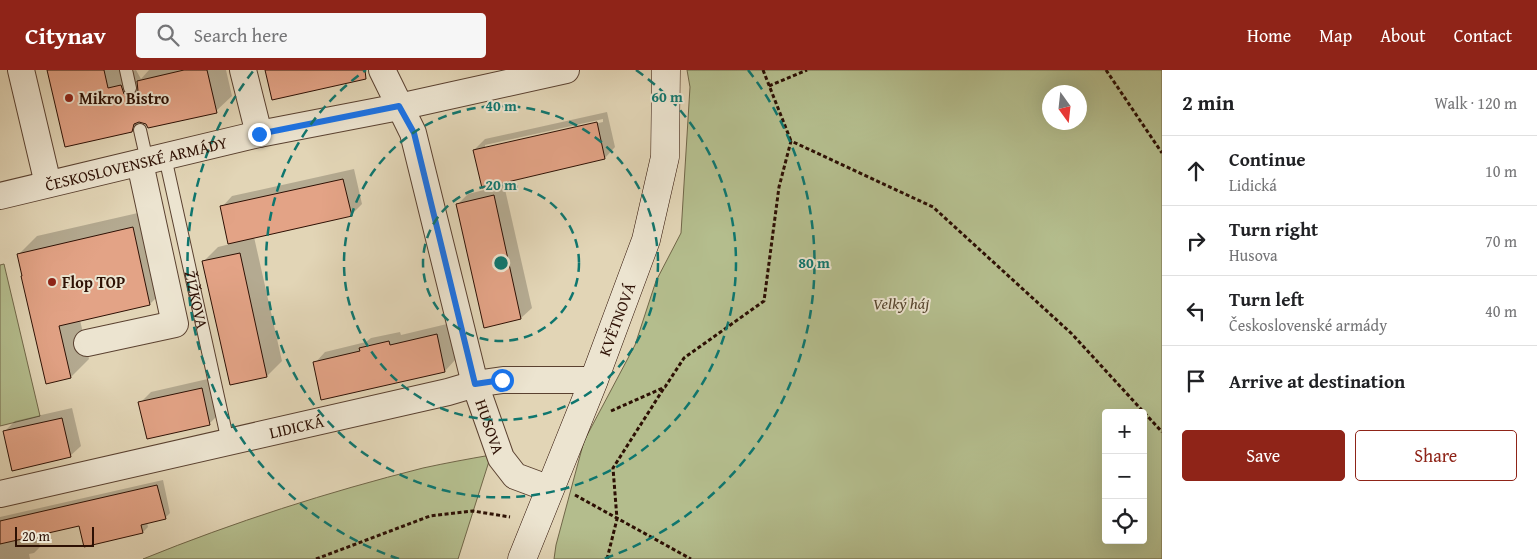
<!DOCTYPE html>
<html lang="en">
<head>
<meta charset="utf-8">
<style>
  :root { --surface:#fff; --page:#f6f6f6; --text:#202124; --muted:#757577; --line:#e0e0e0; --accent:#8f2418 }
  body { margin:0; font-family:"Gentium Book Plus",serif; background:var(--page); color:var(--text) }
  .controls { position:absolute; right:15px; bottom:15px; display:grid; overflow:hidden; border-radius:5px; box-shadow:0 5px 20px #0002 }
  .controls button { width:45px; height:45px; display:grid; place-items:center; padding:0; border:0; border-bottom:1px solid var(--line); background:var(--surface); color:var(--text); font:25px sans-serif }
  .compass { position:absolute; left:1042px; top:15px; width:45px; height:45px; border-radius:50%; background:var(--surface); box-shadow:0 5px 20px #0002; rotate:165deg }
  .scale { position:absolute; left:15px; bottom:12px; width:79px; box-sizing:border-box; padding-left:5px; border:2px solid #2d1004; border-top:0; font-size:14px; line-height:18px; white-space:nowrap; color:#2d1004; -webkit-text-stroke:4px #ece4d0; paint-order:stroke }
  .stop { position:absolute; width:15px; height:15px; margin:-11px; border:4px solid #1a73e8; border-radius:50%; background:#fff }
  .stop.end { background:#1a73e8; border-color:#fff; box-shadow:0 1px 5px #0008 }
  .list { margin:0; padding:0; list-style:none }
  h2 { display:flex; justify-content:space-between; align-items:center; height:65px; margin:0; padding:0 20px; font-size:21px }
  h2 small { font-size:16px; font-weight:400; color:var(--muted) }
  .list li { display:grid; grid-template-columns:32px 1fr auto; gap:15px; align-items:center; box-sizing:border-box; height:70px; padding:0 20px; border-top:1px solid var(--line) }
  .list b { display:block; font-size:19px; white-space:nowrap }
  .list p { margin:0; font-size:16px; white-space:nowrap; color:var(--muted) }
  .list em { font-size:16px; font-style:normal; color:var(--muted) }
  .actions { display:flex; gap:10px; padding:15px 20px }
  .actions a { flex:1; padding:11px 0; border:1px solid var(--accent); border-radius:5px; text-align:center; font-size:18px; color:var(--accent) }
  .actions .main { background:var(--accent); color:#fff }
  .icon { flex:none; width:28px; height:28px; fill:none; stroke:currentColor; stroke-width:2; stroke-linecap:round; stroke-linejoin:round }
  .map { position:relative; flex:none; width:1162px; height:489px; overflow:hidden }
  header { display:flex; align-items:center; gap:30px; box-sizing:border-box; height:70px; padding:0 25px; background:var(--accent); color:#fff }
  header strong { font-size:24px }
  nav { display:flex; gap:28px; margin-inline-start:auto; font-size:18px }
  .search { width:350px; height:45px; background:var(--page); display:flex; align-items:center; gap:12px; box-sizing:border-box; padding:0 18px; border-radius:5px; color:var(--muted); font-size:19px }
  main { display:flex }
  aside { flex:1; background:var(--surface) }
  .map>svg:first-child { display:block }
  .green { fill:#b4bd8d; stroke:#706648; fill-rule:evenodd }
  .shadow { fill:#0003; fill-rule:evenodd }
  .building { fill:#e3a386; stroke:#2d1004 }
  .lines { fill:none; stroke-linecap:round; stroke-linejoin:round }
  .lane-casing { stroke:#5a4130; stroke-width:14 }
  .street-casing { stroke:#5a4130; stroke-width:28 }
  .secondary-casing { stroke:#2d1004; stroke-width:29 }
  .path { stroke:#2d1004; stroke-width:3; stroke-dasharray:4 2.5; stroke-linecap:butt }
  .lane { stroke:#ece4d0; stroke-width:12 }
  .street { stroke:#ece4d0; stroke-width:26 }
  .secondary { stroke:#ece4d0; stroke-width:28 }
  .route { stroke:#1a73e8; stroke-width:6 }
  .ring { fill:none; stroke:#0f766e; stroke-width:2.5; stroke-dasharray:9 6 }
  .poi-dot { fill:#8f2418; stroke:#ece4d0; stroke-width:2 }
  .labels { text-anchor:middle; stroke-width:4; stroke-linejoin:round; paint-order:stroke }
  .poi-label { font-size:16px; font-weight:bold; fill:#2d1004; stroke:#ece4d0; text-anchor:start }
  .street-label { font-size:16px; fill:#2d1004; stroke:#ece4d0 }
  .park-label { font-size:16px; font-style:italic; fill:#56442d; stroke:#ece4d0 }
  .centre { fill:#0f766e; stroke:#ece4d0; stroke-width:2.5 }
  .ring-label { font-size:15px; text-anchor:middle; font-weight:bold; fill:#0f766e; stroke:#ece4d0; stroke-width:4; stroke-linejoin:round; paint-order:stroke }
</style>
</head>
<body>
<header>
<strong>Citynav</strong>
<div class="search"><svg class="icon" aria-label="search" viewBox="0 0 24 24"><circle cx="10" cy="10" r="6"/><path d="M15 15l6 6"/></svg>Search here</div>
<nav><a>Home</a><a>Map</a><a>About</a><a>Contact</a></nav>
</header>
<main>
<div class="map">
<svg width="1162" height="489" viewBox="0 0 1162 489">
  <rect width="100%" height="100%" fill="#e2d5b6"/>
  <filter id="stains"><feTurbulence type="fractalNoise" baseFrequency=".004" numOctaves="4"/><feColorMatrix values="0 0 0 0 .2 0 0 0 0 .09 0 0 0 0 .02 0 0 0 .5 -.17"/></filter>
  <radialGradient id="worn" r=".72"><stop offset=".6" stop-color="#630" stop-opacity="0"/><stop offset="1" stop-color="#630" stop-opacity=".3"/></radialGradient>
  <g class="green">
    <path d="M687 0H1162V489H554L556 475 584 371 635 275 656 211 681 163 690 17ZM1050 22H1080V52H1050ZM1106 343H1143V470H1106Z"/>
    <polygon points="4,194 40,346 0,356 0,195"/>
    <path d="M491 385 458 489H143C234 452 328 422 423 398 446 393 468 389 491 385Z"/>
  </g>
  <g class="shadow">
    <polygon points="49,0 123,0 123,3 136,0 141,9 149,0 226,0 232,26 216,41 146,53 141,51 131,61"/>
    <path d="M607 42 615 77 605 88 483 116 474 80 485 69ZM603 49V52L485 78V75Z"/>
    <polygon points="354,99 362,134 351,145 254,167 282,291 267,306 203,192 218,177 230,174 222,137 232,126"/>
    <polygon points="504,115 532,238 521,248 485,256 458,134 468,124"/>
    <polygon points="151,140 168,216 150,234 80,250 89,289 71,307 19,184 37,166"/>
    <polygon points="447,254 455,290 445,301 315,293 325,282 366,272 371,268 400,262 401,265"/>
    <polygon points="212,308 220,343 209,354 140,333 151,322"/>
    <polygon points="72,338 81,376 70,386 4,362 15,351"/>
    <polygon points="163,410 170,443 165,448 147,452 148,457 143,462 80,455 37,464 40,477 34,483 29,484 30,489 0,489 0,447"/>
  </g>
  <g class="building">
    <polygon points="47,0 104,0 108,18 121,15 124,24 131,26 138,21 137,11 184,0 207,0 217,43 148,58 146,54 139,52 134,54 132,62 65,77"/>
    <polygon points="265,0 365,0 366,9 272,30"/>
    <polygon points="597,52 605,89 482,118 473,80"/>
    <polygon points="343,109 352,146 228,174 220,136"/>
    <polygon points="494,125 521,249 484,258 456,134"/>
    <polygon points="133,157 150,235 59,256 71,308 46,314 21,206 22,206 17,184"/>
    <polygon points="240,183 267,307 230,315 202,191"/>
    <polygon points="437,264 445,302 321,330 313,292 360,281 359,278 389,271 390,275"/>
    <polygon points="202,318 210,355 147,369 138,332"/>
    <polygon points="62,348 71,387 12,401 3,361"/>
    <polygon points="157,415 166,449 141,455 143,463 84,477 79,456 0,474 0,451"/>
  </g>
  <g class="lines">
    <defs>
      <g id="lane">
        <polyline points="126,0 130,18"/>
        <polyline points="140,60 147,91"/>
        <path id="s1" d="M165 87 228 372"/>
      </g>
      <g id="street">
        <polyline points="21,0 48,114"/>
        <polyline points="243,0 259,64"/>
        <path id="s2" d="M382 0 413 63 475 314 501 388 515 406 550 419"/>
        <path id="s3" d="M0 126 259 64 399 37 566 0"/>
        <polyline points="87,273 175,254 140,93"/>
        <path id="s4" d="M0 424 448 322 475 314 503 310H594"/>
      </g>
      <g id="secondary">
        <path id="s5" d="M522 489 594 310 646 170 665 87 666 0"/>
      </g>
    </defs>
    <use href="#lane" class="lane-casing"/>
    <use href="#street" class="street-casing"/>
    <use href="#secondary" class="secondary-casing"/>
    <g class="path">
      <polyline points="763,0 791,71"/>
      <polyline points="1106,0 1162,83"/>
      <polyline points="769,16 807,0"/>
      <polyline points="611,341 665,317 684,288 764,231 779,117 791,71 933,137 1072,264 1162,362"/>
      <polyline points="575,425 691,489"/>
      <polyline points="316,489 430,446 473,441 510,447"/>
      <polyline points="607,489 617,449 613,398 664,318"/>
    </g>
    <use href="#lane" class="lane"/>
    <use href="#street" class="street"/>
    <use href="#secondary" class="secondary"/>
  </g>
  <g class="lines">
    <polyline class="route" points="259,64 399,36 414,63 475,314 502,310"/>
  </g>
  <g class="ring">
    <circle cx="501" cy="193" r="78"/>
    <circle cx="501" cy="193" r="157"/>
    <path d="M636 0A235 235 0 1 1 366 0"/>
    <path d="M399 489A313 313 0 0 1 254 0M748 0A313 313 0 0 1 603 489"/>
  </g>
  <g class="poi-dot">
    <circle cx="69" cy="28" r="5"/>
    <circle cx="52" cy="212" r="5"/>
  </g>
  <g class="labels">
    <g class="poi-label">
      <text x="79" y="34">Mikro Bistro</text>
      <text x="62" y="218">Flop TOP</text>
    </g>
    <g class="street-label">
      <text dy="6" stroke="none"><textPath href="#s3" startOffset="140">ČESKOSLOVENSKÉ ARMÁDY</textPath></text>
      <text dy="6" stroke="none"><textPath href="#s1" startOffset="146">ŽIŽKOVA</textPath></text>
      <text dy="6" stroke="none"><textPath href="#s5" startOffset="258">KVĚTNOVÁ</textPath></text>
      <text dy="6" stroke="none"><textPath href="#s4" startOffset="304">LIDICKÁ</textPath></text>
      <text dy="6" stroke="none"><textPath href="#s2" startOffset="374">HUSOVA</textPath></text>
    </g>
    <g class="park-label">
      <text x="901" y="239">Velký háj</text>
    </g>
  </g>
  <circle cx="501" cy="193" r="8" class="centre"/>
  <g class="ring-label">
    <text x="667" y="32">60 m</text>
    <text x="501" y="41">40 m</text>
    <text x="501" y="120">20 m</text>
    <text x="814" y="198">80 m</text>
  </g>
  <rect width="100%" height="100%" filter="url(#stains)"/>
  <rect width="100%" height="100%" fill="url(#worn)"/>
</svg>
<div class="controls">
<button>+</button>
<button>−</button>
<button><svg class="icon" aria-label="locate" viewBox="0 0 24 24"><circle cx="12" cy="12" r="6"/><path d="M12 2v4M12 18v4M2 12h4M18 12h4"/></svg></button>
</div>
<svg class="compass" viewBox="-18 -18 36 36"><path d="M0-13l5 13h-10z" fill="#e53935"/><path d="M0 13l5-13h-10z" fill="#757577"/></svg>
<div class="scale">20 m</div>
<div class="stop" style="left:502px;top:310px"></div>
<div class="stop end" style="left:259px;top:64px"></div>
</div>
<aside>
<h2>2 min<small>Walk · 120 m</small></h2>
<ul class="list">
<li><svg class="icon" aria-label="ahead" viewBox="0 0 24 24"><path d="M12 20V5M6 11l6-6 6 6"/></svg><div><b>Continue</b><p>Lidická</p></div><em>10 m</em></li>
<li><svg class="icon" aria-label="right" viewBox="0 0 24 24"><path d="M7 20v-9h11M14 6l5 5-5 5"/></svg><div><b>Turn right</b><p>Husova</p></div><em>70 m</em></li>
<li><svg class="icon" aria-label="left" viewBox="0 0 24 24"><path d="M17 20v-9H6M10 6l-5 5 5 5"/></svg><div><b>Turn left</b><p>Československé armády</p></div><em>40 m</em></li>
<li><svg class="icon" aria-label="arrive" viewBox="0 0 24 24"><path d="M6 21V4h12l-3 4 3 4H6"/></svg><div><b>Arrive at destination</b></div></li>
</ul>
<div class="actions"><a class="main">Save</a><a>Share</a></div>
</aside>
</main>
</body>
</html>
